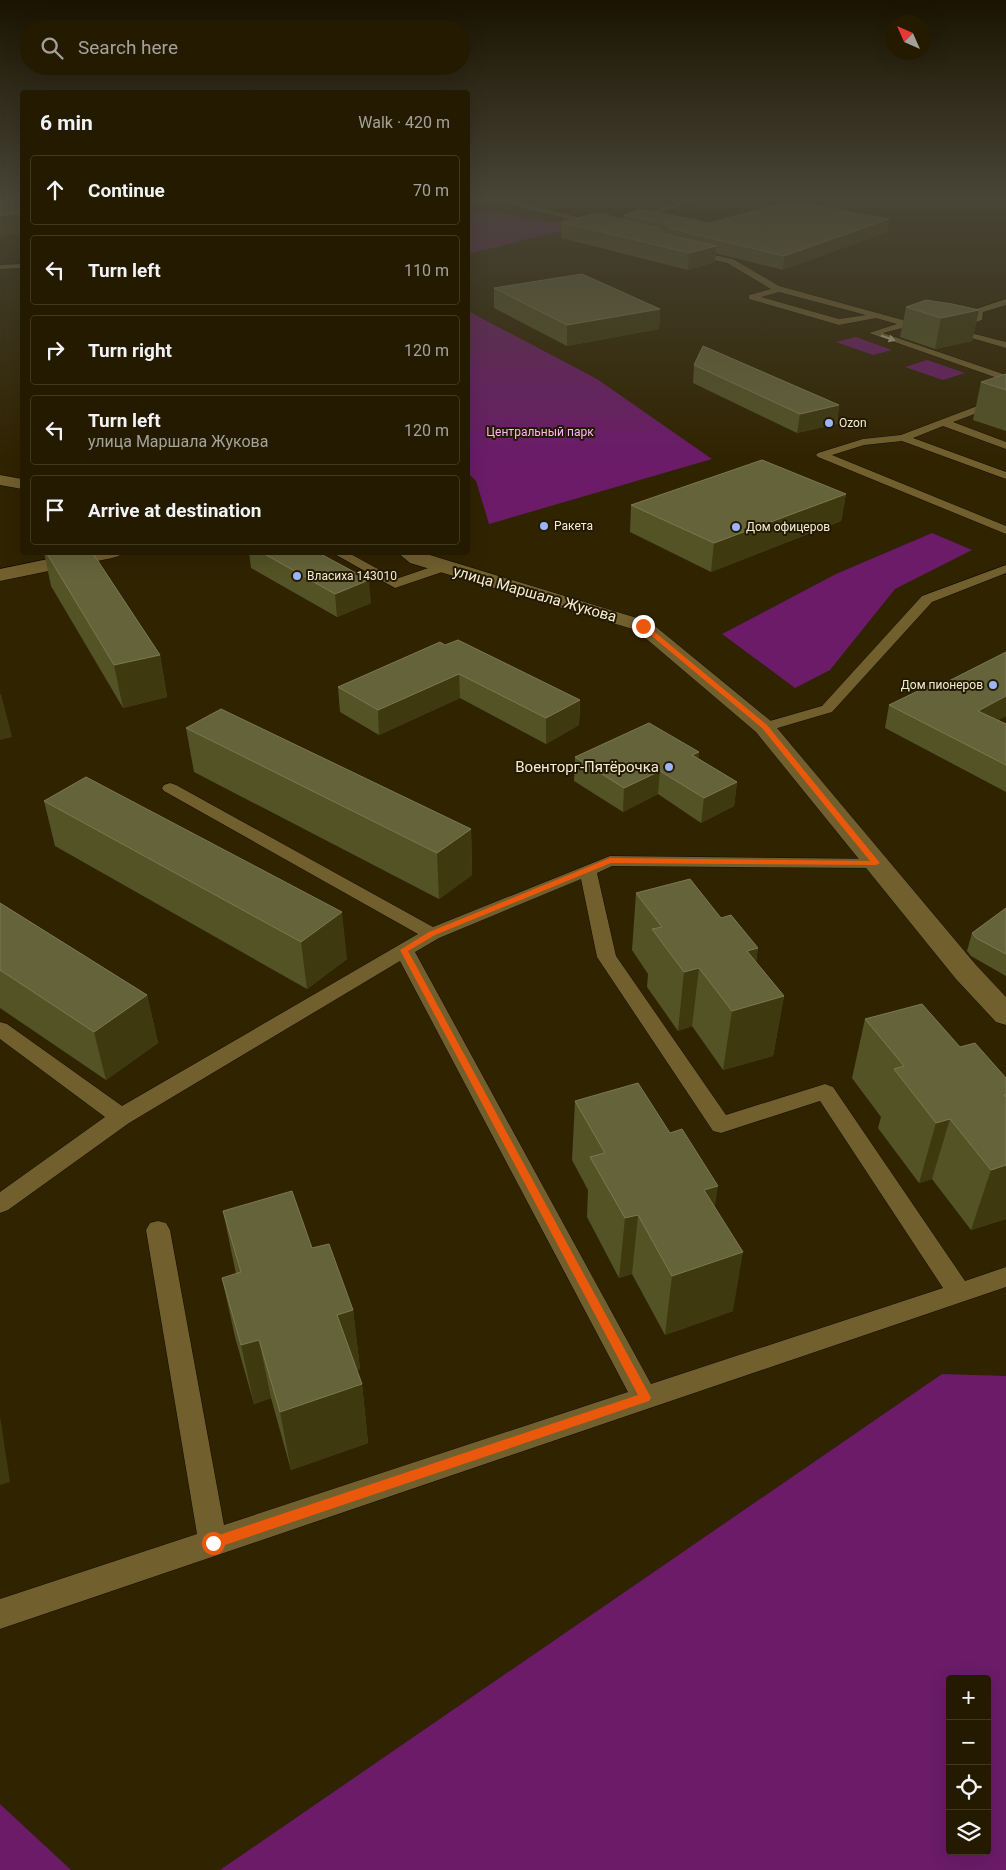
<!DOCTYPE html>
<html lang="en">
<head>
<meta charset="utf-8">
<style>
  :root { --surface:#241a00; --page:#2c230a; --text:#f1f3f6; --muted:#a3a199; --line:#413822 }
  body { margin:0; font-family:Roboto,sans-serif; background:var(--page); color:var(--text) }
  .controls { position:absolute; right:15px; bottom:15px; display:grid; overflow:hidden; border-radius:5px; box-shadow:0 5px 20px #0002 }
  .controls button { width:45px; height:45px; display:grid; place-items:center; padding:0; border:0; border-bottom:1px solid var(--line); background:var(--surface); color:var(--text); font:25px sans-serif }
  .compass { position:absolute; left:886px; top:15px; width:45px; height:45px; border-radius:50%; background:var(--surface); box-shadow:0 5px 20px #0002; rotate:315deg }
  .stop { position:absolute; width:15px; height:15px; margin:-11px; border:4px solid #ea580c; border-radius:50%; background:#fff }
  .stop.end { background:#ea580c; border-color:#fff; box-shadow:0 1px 5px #0008 }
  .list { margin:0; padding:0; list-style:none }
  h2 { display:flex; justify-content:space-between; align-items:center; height:65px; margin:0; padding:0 20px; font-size:21px }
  h2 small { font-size:16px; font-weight:400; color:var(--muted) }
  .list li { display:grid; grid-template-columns:32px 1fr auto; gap:15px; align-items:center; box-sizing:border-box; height:70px; margin:0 10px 10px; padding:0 10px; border:1px solid var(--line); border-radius:5px }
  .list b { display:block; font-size:19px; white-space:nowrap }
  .list p { margin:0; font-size:16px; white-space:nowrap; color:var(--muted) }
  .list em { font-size:16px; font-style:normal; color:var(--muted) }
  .icon { flex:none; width:28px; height:28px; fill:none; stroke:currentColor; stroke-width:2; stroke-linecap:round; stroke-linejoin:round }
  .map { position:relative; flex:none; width:1006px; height:1870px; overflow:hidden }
  .search { position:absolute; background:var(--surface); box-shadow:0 5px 20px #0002; left:20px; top:20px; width:450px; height:55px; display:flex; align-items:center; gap:12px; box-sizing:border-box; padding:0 18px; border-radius:28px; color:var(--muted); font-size:19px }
  .panel { position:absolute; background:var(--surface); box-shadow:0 5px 20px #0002; left:20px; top:90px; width:450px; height:465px; border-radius:5px }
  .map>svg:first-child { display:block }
  .green { fill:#6b1b68; fill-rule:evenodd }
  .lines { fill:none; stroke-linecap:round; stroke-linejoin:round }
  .lane-casing { stroke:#150c00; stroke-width:1 }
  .street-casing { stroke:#150c00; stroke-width:1 }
  .secondary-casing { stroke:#150c00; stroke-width:1 }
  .lane { fill:#715f2e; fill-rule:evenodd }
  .street { fill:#715f2e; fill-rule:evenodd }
  .secondary { fill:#715f2e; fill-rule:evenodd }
  .wall { fill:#535326 }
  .shaded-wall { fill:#3e390f }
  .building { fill:#656339; stroke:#7c7851 }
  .oneway { fill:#baad89 }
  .route { fill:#ea580c }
  .poi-dot { fill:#9cb4fd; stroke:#231a02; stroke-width:2 }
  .labels { text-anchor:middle; stroke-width:4; stroke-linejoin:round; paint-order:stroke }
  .far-poi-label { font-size:12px; fill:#f6ecd3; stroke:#231a02; text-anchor:start }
  .far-park-label { font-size:12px; fill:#fcb5f6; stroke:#231a02 }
  .street-label { font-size:15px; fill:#f6ecd3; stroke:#231a02 }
  .poi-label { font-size:15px; fill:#f6ecd3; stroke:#231a02; text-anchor:end }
</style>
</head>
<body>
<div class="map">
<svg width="1006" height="1870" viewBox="0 0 1006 1870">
  <rect width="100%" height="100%" fill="#302300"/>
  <g class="green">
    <polygon points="480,210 582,226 468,254 468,212"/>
    <polygon points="468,311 597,379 712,459 489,524 476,481 468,473"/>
    <polygon points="856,337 892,350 873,355 836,342"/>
    <polygon points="927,360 965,373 943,380 905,367"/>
    <polygon points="932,533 972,550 895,589 830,670 795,688 722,634 836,574"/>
    <path d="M942 1374 1006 1376V1870H220ZM950 1679H987V1851H950Z"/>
    <polygon points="0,1804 71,1870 0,1870"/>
  </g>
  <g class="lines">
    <defs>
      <g id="lane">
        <polygon points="697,196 708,196 634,222 627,220"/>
        <polygon points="999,196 1006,196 1006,199 1000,197"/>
        <polygon points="498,197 601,223 602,225 598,227 496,200 495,199"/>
        <path d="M689 250 733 259 779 286 910 322V326L883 333 1006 375V381L869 333 897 324 876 318 839 325 749 299V295L771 289 727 263 689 254ZM779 292 866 315 839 319 761 297Z"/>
        <polygon points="22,264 22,268 0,269 0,265"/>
        <polygon points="1006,299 1006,305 983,312 982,320 955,329 1006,342 1006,348 944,330 949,325 975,317 976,309"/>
        <polygon points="1006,391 1006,398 988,409 953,422 1006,442 1006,449 943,426 913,438 1006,472 1006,479 902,441 864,445 832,455 1006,526 1006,534 818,457 816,455 818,453 863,439 901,435 980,405"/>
        <polygon points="331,552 347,552 396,579 443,563 449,567 448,570 395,588"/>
        <polygon points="1006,565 1006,573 932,602 832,712 764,732 759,730 756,727 759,724 822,706 922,596"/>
        <path d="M170 783 176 785 433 927 610 856 882 859 885 863 882 867 876 868 612 866 597 873 616 956 726 1115 825 1084 833 1087 965 1281 1006 1267V1287L0 1629V1599L197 1534 146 1230 150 1223 158 1221 166 1223 170 1230 224 1525 628 1392 400 961 129 1123 8 1210 0 1213V1192L105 1117 0 1039V1022L7 1024 122 1106 418 934 164 791 162 788 164 785ZM581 879 597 957 713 1131 721 1133 820 1101 943 1288 651 1384 415 952 439 938Z"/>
      </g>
      <g id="street">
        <polygon points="490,196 512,196 468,207 468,201"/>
        <polygon points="0,475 22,479 22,489 0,485"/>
        <polygon points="82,552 121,552 119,556 112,558 0,581 0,569"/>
      </g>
      <polygon id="secondary" points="397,552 420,552 650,622 772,722 976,965 1006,997 1006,1025 996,1022 956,979 756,732 636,630 410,563"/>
    </defs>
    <use href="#lane" class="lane-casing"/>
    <use href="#street" class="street-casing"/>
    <use href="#secondary" class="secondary-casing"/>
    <use href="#lane" class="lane"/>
    <use href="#street" class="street"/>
    <use href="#secondary" class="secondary"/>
  </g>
  <g class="wall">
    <polygon points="624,215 709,223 887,232 783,270 715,253 715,262 688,270 561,238 561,222 623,220"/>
    <polygon points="494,288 660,309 659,329 567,346 494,308"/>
    <polygon points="906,307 979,310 972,341 935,349 900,337"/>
    <polygon points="694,365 839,405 837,424 797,433 693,383"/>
    <polygon points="1006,374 1006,431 973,420 981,382"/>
    <polygon points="846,494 841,521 711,572 630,532 631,505"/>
    <polygon points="44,552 92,552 160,655 167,697 123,708 51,586"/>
    <polygon points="249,552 317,552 371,603 337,617 251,568"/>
    <polygon points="445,645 580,700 579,725 546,744 460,698 379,735 340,712 338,687"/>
    <polygon points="933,689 1006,716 998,720 1006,724 1006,792 885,728 889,705"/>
    <polygon points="186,728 471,829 472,875 439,899 194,772"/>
    <polygon points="699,752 698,758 737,782 734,806 701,823 658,794 623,812 574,781 575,757"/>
    <polygon points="44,801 347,959 307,989 55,846"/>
    <polygon points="636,893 721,918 758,948 756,962 784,996 773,1056 723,1070 692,1026 678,1031 647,987 648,974 632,950"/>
    <polygon points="0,903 147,995 158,1043 106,1080 0,1008"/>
    <polygon points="1006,908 1006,976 971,956 967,951 972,933"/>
    <polygon points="865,1019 960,1047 1006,1078 1006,1219 971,1230 932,1179 919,1183 878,1128 881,1117 852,1078"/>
    <polygon points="575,1101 715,1206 733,1311 665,1335 632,1274 619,1278 587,1217 588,1190 572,1160"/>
    <polygon points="223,1211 312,1248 353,1310 360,1369 357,1370 362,1384 368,1443 291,1470 271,1398 254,1404 235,1337 222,1278 236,1274"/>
  </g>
  <g class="shaded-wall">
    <polygon points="22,213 22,233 0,236 0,216"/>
    <polygon points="889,219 887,232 783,270 784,256"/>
    <polygon points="716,246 715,262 688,270 689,253"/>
    <polygon points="660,309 659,329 567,346 567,325"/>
    <polygon points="979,310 972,341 935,349 941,318"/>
    <polygon points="839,405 837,424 797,433 800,414"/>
    <polygon points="846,494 841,521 711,572 714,543"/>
    <polygon points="369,580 371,603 337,617 335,594"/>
    <polygon points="160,655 167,697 123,708 114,665"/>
    <polygon points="459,674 460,698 379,735 378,710"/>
    <polygon points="0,694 1,694 12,737 0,740"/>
    <polygon points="1006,696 1006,716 972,734 978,711"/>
    <polygon points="580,700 579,725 546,744 546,718"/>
    <polygon points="699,752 696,775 692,755"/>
    <polygon points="660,771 658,794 623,812 624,788"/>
    <polygon points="737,782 734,806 701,823 704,798"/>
    <polygon points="471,829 472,875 439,899 437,853"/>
    <polygon points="342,912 347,959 307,989 301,942"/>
    <polygon points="758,948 749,1006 784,996 773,1056 723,1070 732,1011 747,951"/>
    <polygon points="699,968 692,1026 678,1031 684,972"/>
    <polygon points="147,995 158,1043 106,1080 94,1032"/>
    <polygon points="950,1119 932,1179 919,1183 936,1123"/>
    <polygon points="1006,1165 1006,1219 971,1230 991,1170"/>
    <polygon points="718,1186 709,1245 704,1190"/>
    <polygon points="638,1215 632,1274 619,1278 625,1218"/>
    <polygon points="743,1252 733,1311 665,1335 672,1276"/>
    <polygon points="353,1310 360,1369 345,1374 337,1315"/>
    <polygon points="259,1340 271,1398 254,1404 241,1345"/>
    <polygon points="362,1384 368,1443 291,1470 280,1412"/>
    <polygon points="0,1416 10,1482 0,1485"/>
  </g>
  <g class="building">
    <polygon points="0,196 22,196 22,213 0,216"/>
    <polygon points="791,201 889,219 784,256 672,229 664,223 624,215 641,209 709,223"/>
    <polygon points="598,213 657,228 665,234 716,246 689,253 561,222"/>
    <polygon points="582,274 660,309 567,325 494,288"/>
    <polygon points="926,300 952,304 979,310 941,318 906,307"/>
    <polygon points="703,346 839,405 800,414 694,365"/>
    <polygon points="1006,374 1006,390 981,382"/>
    <polygon points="762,460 846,494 714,543 631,505"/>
    <polygon points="46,552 92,552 160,655 114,665"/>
    <polygon points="261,552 317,552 369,580 335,594"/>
    <polygon points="458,640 580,700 546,718 459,674 378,710 338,687 440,642 445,645"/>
    <polygon points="1006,652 1006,696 978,711 1006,724 1006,765 889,705 928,686 933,689"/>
    <polygon points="221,709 471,829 437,853 186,728"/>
    <polygon points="649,723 699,752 692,755 737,782 704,798 660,771 624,788 575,757"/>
    <polygon points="86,777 342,912 301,942 44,801"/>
    <polygon points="690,879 721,918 731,915 758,948 747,951 784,996 732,1011 699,968 684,972 652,929 662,927 636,893"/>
    <polygon points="0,903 147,995 94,1032 0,970"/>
    <polygon points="1006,908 1006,954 976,938 972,933"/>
    <polygon points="922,1004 960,1047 975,1043 1006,1078 1006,1095 1004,1095 1006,1097 1006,1165 991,1170 950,1119 936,1123 894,1069 904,1066 865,1019"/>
    <polygon points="638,1083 670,1133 682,1129 718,1186 704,1190 743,1252 672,1276 638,1215 625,1218 590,1157 605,1153 575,1101"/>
    <polygon points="292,1191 312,1248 329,1244 353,1310 337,1315 362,1384 280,1412 259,1340 241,1345 222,1278 241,1272 223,1211"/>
  </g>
  <defs><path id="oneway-solid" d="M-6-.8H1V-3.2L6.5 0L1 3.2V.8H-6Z" transform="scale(1.25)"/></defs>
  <use class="oneway" href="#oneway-solid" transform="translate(888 338) rotate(19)"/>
  <linearGradient id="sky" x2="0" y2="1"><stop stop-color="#1a1300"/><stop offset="0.43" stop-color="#484537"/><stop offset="1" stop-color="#484537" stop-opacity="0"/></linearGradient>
  <rect width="1006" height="458" fill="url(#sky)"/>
  <polygon class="route" points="641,624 645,624 767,725 880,863 876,865 611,863 435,935 408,951 649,1394 651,1398 649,1401 213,1549 209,1547 207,1543 209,1539 213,1537 638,1395 400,950 429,932 610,858 870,861 762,728 641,627"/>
  <g class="poi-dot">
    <circle cx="829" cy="423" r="5"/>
    <circle cx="544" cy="526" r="5"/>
    <circle cx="736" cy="527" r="5"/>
    <circle cx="297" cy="576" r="5"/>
    <circle cx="993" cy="685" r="5"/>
    <circle cx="669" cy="767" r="5"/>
  </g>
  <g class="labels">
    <g class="far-poi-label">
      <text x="839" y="427">Ozon</text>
      <text x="554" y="530">Ракета</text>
      <text x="746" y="531">Дом офицеров</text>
      <text x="307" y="580">Власиха 143010</text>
      <text x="983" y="689" text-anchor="end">Дом пионеров</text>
    </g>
    <g class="far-park-label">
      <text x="540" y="436">Центральный парк</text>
    </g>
    <g class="street-label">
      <text transform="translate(535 594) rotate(16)" y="5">улица Маршала Жукова</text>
    </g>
    <g class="poi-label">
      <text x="659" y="772">Военторг-Пятёрочка</text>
    </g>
  </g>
</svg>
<div class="controls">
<button>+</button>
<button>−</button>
<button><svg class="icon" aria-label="locate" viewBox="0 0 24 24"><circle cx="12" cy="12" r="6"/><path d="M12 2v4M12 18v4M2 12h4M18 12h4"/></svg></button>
<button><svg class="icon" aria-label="layers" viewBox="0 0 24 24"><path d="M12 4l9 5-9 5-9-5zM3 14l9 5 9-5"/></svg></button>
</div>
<svg class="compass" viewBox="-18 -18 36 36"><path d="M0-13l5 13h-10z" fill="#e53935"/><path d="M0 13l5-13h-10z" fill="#a3a199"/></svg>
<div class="stop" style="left:213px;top:1543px"></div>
<div class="stop end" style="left:643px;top:626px"></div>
<div class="search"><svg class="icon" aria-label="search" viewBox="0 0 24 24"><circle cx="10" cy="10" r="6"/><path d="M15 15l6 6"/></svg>Search here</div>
<section class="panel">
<h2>6 min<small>Walk · 420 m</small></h2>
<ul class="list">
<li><svg class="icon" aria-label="ahead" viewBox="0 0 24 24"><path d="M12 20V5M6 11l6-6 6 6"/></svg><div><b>Continue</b></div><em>70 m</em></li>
<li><svg class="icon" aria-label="left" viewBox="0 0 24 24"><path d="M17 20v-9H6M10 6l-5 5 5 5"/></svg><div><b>Turn left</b></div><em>110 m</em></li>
<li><svg class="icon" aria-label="right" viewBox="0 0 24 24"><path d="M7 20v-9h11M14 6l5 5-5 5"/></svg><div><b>Turn right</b></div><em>120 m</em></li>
<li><svg class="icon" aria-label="left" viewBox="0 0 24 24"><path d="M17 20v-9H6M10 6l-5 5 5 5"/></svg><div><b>Turn left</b><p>улица Маршала Жукова</p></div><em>120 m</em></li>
<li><svg class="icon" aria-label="arrive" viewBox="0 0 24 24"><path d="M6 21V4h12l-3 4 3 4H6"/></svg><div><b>Arrive at destination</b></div></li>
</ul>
</section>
</div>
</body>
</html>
